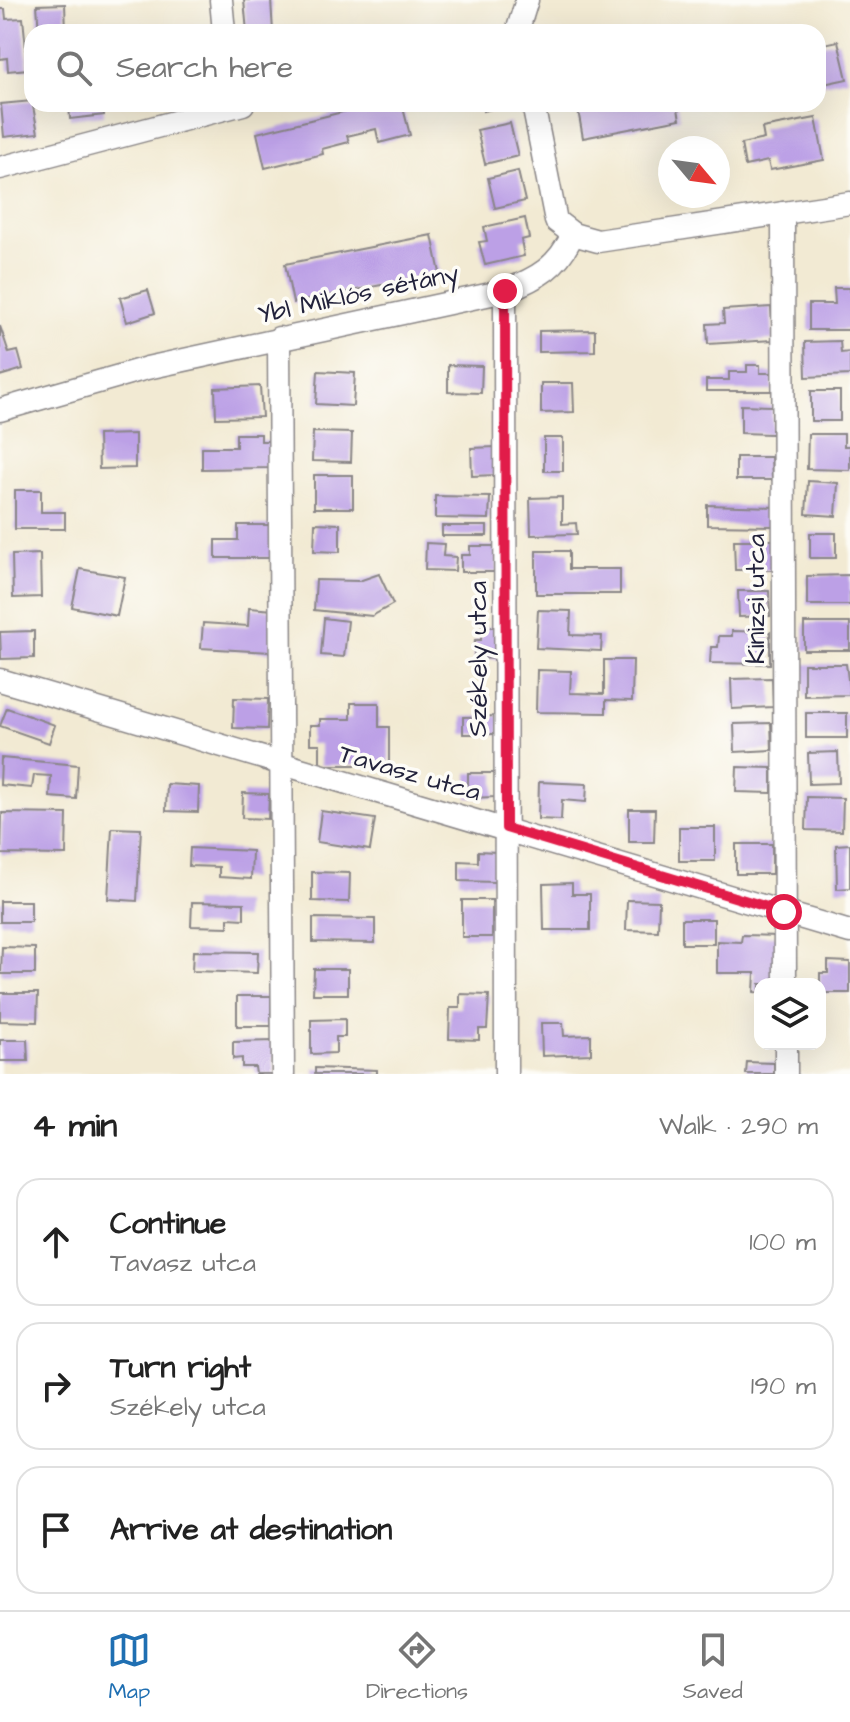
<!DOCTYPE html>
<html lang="en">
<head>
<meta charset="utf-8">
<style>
  :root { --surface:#fff; --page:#f2f2f2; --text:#222; --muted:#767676; --line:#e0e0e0; --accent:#1f6fb2 }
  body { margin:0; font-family:"Architects Daughter",sans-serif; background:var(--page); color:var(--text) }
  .controls { position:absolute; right:24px; bottom:24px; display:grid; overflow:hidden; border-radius:16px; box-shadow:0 8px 32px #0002 }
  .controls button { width:72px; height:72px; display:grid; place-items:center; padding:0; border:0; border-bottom:2px solid var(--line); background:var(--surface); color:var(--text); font:40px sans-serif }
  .compass { position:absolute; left:658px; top:136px; width:72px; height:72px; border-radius:50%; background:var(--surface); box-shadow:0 8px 32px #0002; rotate:119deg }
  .stop { position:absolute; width:24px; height:24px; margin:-18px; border:6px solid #e11d48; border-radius:50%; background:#fff }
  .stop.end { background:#e11d48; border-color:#fff; box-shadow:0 2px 8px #0008 }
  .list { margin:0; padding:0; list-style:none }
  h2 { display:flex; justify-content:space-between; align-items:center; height:104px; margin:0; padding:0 32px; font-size:34px }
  h2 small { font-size:26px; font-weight:400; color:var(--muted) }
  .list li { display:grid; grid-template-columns:52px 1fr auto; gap:24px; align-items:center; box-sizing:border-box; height:128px; margin:0 16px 16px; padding:0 16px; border:2px solid var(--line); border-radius:24px }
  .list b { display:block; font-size:30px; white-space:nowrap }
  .list p { margin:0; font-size:26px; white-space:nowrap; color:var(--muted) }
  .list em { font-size:26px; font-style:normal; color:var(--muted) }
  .icon { flex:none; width:44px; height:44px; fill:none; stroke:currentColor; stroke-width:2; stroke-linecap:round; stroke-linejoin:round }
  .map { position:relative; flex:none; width:850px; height:1074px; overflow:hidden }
  .search { position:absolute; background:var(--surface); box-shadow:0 8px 32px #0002; left:24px; right:24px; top:24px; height:88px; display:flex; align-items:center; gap:20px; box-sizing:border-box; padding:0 28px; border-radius:24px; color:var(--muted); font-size:30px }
  .sheet { height:536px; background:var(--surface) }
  nav { display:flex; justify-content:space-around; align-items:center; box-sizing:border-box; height:112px; border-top:2px solid var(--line); background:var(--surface); font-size:22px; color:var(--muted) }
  nav a { display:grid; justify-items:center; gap:4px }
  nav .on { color:var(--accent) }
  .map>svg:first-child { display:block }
  .building { fill:#bca0e6 }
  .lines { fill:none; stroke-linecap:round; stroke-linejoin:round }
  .minor-casing { stroke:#8a8687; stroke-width:25 }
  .minor { stroke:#fff; stroke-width:22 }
  .route { stroke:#e11d48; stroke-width:10 }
  .labels { text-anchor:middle; stroke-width:7; stroke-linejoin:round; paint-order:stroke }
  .street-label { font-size:26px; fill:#22223b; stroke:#fdfcf7 }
</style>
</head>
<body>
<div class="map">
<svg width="850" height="1074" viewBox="0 0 850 1074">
  <rect width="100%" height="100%" fill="#fdfcf7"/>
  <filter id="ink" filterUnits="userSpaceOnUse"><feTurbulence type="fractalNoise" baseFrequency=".0125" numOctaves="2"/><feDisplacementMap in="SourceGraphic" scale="16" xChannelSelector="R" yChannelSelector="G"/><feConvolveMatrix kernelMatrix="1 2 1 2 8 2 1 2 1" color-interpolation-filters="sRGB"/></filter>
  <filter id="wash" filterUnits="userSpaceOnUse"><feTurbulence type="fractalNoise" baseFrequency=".006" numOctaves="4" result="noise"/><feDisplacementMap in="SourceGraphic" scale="32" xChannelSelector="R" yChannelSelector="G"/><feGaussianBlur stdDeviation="1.8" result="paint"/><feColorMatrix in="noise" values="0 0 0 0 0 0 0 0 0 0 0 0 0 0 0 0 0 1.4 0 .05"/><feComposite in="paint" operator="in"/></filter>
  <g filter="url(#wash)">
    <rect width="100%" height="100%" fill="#f2ead3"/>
    <g id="blocks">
      <g class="building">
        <polygon points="244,0 271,0 273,32 247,32"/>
        <polygon points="65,4 66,32 39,32 37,5"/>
        <polygon points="0,9 5,9 6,19 23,18 28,69 8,71 7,58 0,59"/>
        <polygon points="838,41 847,79 819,85 819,45"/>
        <polygon points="32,101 38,133 4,137 1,104"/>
        <polygon points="69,104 103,104 104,115 70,119"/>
        <polygon points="375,104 402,104 410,135 379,143 376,129 347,136 349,142 322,149 323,154 265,168 257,133"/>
        <polygon points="482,104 508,104 508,105 483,111"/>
        <polygon points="577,104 677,104 680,119 583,138"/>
        <polygon points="816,118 824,160 770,170 768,161 745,166 741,144 764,139 762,128"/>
        <polygon points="510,123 518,156 485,164 477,130"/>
        <polygon points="518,171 525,201 495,208 488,178"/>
        <polygon points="525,218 529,238 521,240 524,256 485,265 479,242 487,241 484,227"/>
        <polygon points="432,235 440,273 293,303 285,264"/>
        <polygon points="834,288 850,288 850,330 809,330 809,304 835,304"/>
        <polygon points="148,290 155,313 127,322 120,298"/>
        <polygon points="771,307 773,340 708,344 707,324 724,323 723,310"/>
        <polygon points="0,326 9,353 18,351 23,369 0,376"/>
        <polygon points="595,330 595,351 539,352 539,331"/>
        <polygon points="840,341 841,353 850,352 850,375 806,377 805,342"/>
        <polygon points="448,365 482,366 481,393 448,392"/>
        <polygon points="747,365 760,365 760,373 773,373 773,391 706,391 706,380 729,380 729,372 747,372"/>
        <polygon points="318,371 355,373 353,406 316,404"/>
        <polygon points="541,383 573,383 574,412 541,413"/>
        <polygon points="260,386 262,417 216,418 215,388"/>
        <rect x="811" y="391" width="29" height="30"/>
        <polygon points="741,405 772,406 772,434 741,433"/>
        <polygon points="313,432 352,433 351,462 312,461"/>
        <polygon points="135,434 135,468 99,469 98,435"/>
        <polygon points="236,434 261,434 261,441 270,441 270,468 202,469 202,447 236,447"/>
        <polygon points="808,434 844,434 844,446 850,446 850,470 807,469"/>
        <rect x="544" y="438" width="19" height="33"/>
        <polygon points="496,447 496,475 472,476 471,448"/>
        <polygon points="736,457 771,457 772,480 736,480"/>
        <rect x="314" y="475" width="39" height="33"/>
        <polygon points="808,481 838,483 836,516 806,514"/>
        <polygon points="15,490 41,490 41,512 65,512 65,529 15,529"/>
        <polygon points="435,496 490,497 489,519 435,518"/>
        <polygon points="562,497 562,524 576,523 577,534 531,535 530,498"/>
        <polygon points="707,505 775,507 774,526 707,525"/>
        <polygon points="315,523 340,524 340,552 314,551"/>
        <polygon points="238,525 273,525 273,558 216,558 216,540 238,540"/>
        <rect x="442" y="526" width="45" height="10"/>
        <rect x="810" y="533" width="26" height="25"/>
        <polygon points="734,540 775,540 775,570 735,570"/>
        <polygon points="426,543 444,544 443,556 456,557 455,571 425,570"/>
        <polygon points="470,546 498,546 497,572 461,572 461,555 470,555"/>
        <polygon points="536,551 569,551 569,569 620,569 620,594 536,594"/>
        <polygon points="40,554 41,597 13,598 12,555"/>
        <polygon points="80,569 125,577 117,616 72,607"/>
        <polygon points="379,574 393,604 372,616 314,610 316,580 359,581"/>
        <polygon points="850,575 850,605 807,605 807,576"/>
        <polygon points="738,591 769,591 770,616 739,617"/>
        <polygon points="249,608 274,610 271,652 201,648 203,623 248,626"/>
        <polygon points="538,610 571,611 570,635 602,636 601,651 536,648"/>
        <polygon points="324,618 348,621 344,657 321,655"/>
        <rect x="804" y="623" width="46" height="27"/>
        <polygon points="482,627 501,627 500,659 474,658 475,640 481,640"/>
        <polygon points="34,631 34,658 1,659 0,632"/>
        <polygon points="732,631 770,632 770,664 710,663 711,647 718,647 719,636 732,636"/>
        <polygon points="604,660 633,660 632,701 606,700 606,713 536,712 537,670 571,671 570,693 604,694"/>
        <polygon points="804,664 846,664 850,695 804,696"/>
        <polygon points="772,678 773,707 732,709 731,679"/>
        <polygon points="234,698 268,699 267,729 233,728"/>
        <polygon points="351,703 379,703 379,727 389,727 389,765 320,765 320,744 310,744 310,725 320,725 320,719 351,719"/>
        <polygon points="7,708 55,725 49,743 0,726"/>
        <rect x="806" y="713" width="41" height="25"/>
        <polygon points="500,716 500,734 463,734 463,717"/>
        <polygon points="771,723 772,750 735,752 734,724"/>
        <polygon points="838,752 839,783 809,784 808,753"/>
        <polygon points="1,758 78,765 76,799 50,797 51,776 34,775 32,788 0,785"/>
        <polygon points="737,767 772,768 772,793 736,792"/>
        <polygon points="468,773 495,773 495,797 468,798"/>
        <polygon points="539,782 587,784 586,802 562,800 561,820 538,819"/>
        <polygon points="167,784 199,786 198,812 166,811"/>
        <polygon points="243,793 269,794 268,819 242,818"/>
        <polygon points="807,797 843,798 842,831 806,830"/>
        <polygon points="629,809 655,809 654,842 629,842"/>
        <polygon points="321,811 375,819 370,850 317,842"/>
        <polygon points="2,813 67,814 66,855 1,854"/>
        <rect x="679" y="827" width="36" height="34"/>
        <polygon points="112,828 141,829 137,901 108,899"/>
        <rect x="736" y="844" width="36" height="30"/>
        <polygon points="850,844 850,888 837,889 836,845"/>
        <polygon points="190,848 252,851 251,879 219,877 219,867 189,866"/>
        <polygon points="478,851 496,852 495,882 459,881 459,861 478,862"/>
        <polygon points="312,872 350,873 349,902 312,901"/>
        <polygon points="572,883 572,894 590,894 590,930 544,930 543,884"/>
        <rect x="462" y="900" width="30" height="37"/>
        <polygon points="627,900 659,901 658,931 626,930"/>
        <rect x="0" y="901" width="31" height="21"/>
        <polygon points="192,902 244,903 244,919 228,918 228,927 191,926"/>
        <polygon points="313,918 375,919 375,943 313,942"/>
        <rect x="682" y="919" width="32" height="25"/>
        <polygon points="742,935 778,936 777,984 760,984 760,993 754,992 755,973 717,973 717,941 741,942"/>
        <polygon points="2,947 35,948 35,974 1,974"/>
        <polygon points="193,951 258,952 257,973 192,971"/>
        <polygon points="828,961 850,962 850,993 820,993 820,973 828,973"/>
        <polygon points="314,969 348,969 348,994 313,994"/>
        <polygon points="0,993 38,993 37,1022 0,1021"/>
        <polygon points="460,994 489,995 487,1029 479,1029 479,1040 449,1039 450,1008 460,1008"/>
        <rect x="237" y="996" width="34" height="30"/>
        <polygon points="345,1019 345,1037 336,1037 336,1053 311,1054 311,1020"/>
        <polygon points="541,1023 563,1023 564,1036 591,1035 591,1054 542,1056"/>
        <polygon points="0,1040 27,1040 28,1061 0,1061"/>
        <polygon points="274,1041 274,1074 256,1074 255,1067 242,1067 242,1058 233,1059 233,1042"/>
        <polygon points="747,1062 774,1063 774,1074 746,1074"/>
        <polygon points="315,1068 377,1070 377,1074 315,1074"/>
      </g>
    </g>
  </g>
  <g filter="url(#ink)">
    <use href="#blocks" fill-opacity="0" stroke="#8a8687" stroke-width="2"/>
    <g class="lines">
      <defs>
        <g id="minor">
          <polyline points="221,0 224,32"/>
          <polyline points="517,32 527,0"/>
          <polyline points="533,104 556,221 573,234 598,241 850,203"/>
          <polyline points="0,168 243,104"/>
          <polyline points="783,213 785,984"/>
          <polyline points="505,291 506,1074"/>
          <polyline points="279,338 283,1074"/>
          <path d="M0 410 147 368 505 291C538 278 558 267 573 234"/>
          <polyline points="0,680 850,932"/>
          <polyline points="786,1044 786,1074"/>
        </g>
      </defs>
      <use href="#minor" class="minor-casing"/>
      <use href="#minor" class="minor"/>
    </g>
  </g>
  <g class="lines" filter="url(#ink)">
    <polyline class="route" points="505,291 506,828 784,912"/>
  </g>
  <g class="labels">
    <g class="street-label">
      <text transform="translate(358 293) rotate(-12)" y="9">Ybl Miklós sétány</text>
      <text transform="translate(755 599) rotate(-90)" y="9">Kinizsi utca</text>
      <text transform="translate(477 659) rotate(-90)" y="9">Székely utca</text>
      <text transform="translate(410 772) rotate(16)" y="9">Tavasz utca</text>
    </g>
  </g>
</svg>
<div class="controls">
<button><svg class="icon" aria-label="layers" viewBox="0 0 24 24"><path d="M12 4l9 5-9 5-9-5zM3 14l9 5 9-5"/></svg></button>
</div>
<svg class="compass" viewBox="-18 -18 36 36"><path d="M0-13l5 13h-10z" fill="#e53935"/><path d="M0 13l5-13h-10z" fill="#767676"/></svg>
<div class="stop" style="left:784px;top:912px"></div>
<div class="stop end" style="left:505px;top:291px"></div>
<div class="search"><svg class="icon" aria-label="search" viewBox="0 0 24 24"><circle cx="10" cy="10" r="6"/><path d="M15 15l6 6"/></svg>Search here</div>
</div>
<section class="sheet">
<h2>4 min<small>Walk · 290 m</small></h2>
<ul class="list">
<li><svg class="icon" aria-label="ahead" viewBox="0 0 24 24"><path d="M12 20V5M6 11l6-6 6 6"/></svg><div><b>Continue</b><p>Tavasz utca</p></div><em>100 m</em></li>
<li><svg class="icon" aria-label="right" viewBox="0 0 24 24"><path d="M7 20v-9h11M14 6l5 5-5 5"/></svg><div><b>Turn right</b><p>Székely utca</p></div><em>190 m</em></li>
<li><svg class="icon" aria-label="arrive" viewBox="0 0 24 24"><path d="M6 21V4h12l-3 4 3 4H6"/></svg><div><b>Arrive at destination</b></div></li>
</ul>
</section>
<nav>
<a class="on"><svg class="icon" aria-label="map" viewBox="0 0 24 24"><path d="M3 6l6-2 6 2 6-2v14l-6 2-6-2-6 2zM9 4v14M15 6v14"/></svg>Map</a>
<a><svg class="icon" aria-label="directions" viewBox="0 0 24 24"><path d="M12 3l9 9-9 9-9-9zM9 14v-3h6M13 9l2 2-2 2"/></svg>Directions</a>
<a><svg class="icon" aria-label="saved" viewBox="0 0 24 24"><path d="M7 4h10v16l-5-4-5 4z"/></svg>Saved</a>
</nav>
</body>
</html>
